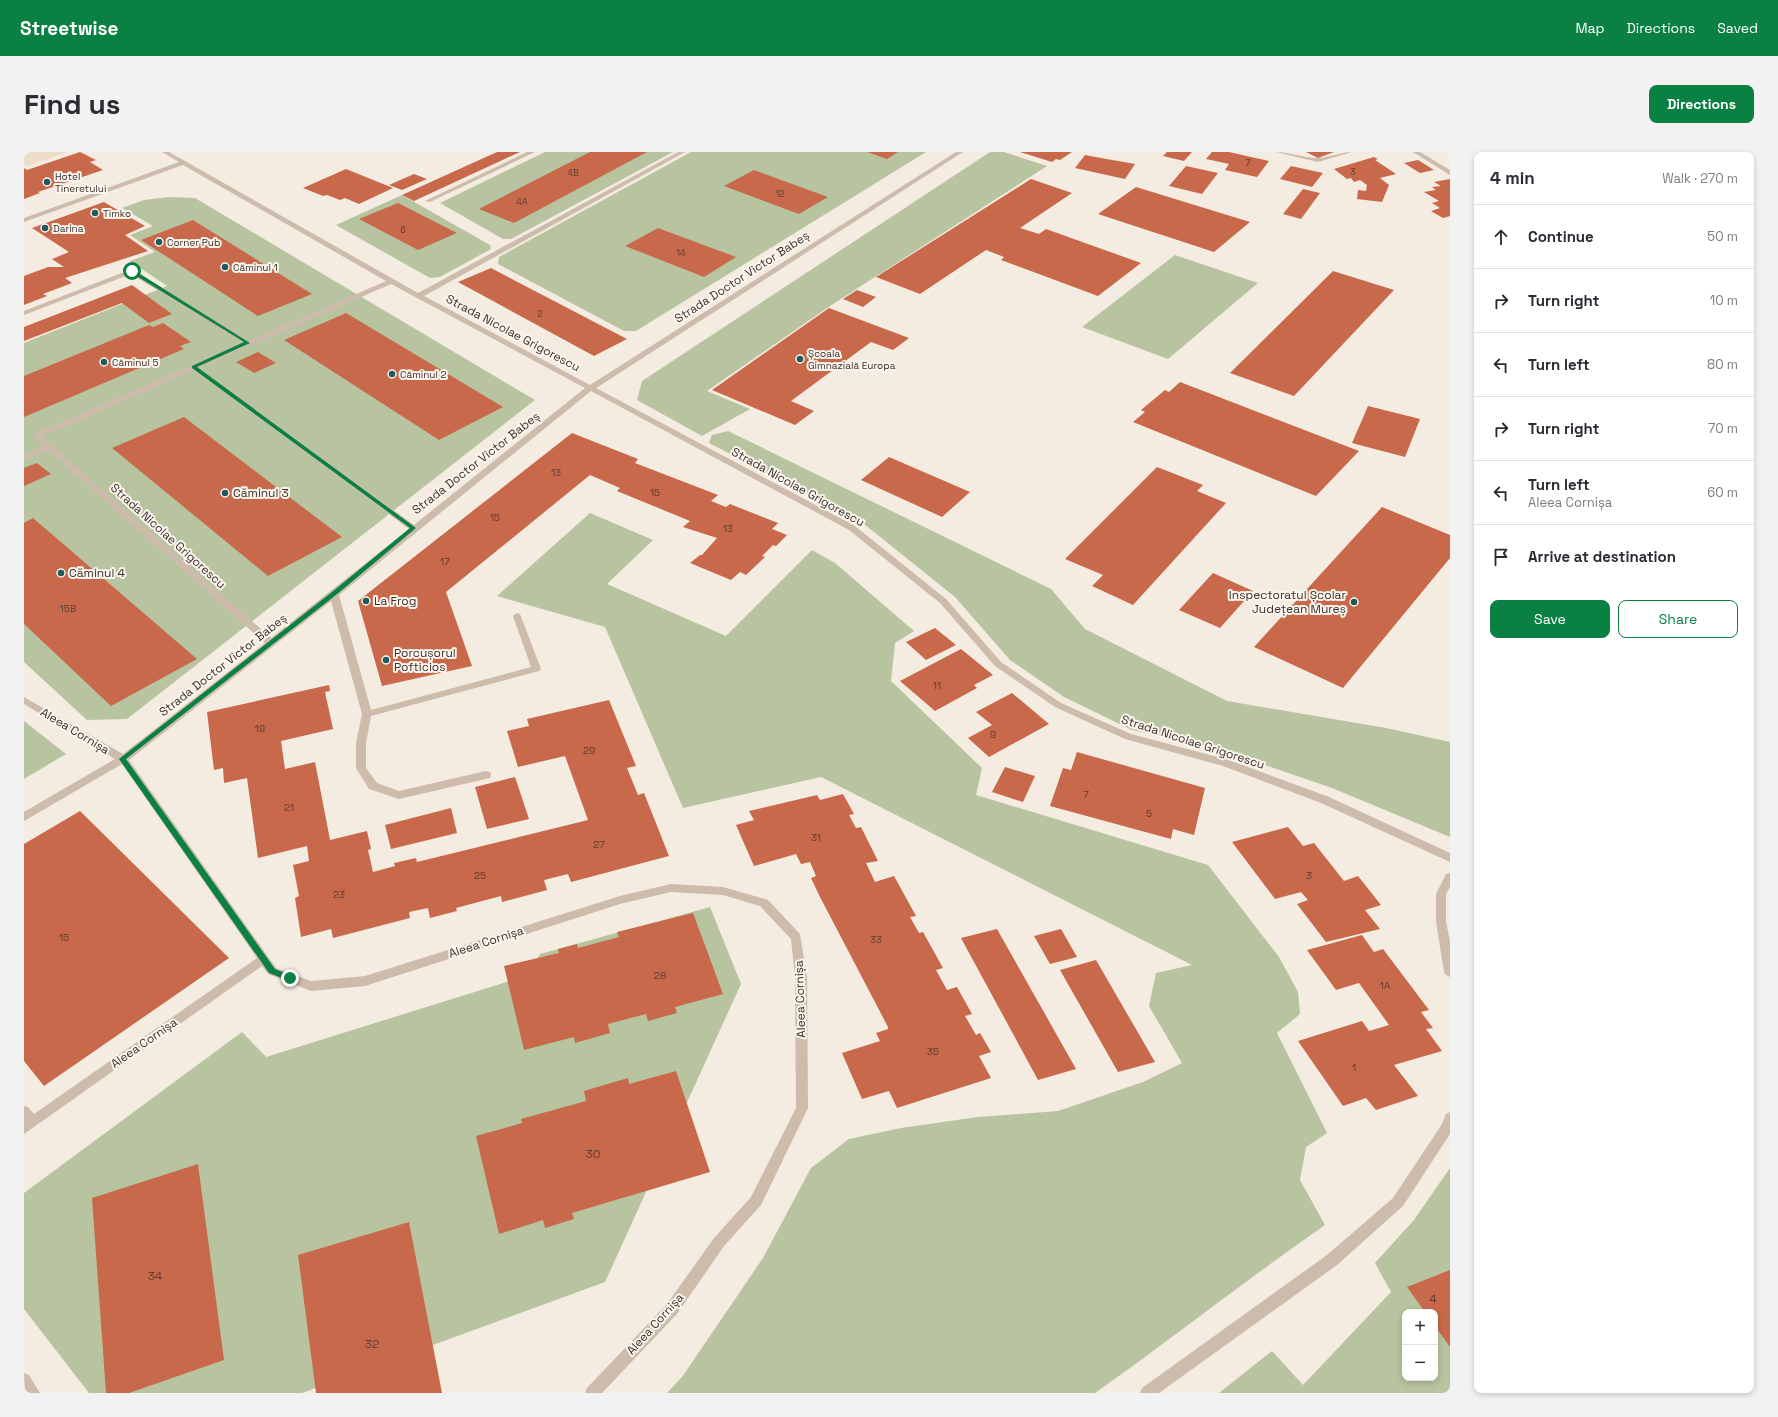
<!DOCTYPE html>
<html lang="en">
<head>
<meta charset="utf-8">
<style>
  :root { --surface:#fff; --page:#f2f2f3; --text:#2b2b33; --muted:#7c7c81; --line:#e1e1e2; --accent:#0b8043 }
  body { margin:0; font-family:"Space Grotesk",sans-serif; background:var(--page); color:var(--text) }
  .controls { position:absolute; right:12px; bottom:12px; display:grid; overflow:hidden; border-radius:8px; box-shadow:0 2px 6px #0003 }
  .controls button { width:36px; height:36px; display:grid; place-items:center; padding:0; border:0; border-bottom:1px solid var(--line); background:var(--surface); color:var(--text); font:20px sans-serif }
  .stop { position:absolute; width:12px; height:12px; margin:-9px; border:3px solid #0b8043; border-radius:50%; background:#fff }
  .stop.end { background:#0b8043; border-color:#fff; box-shadow:0 1px 4px #0008 }
  .list { margin:0; padding:0; list-style:none }
  h2 { display:flex; justify-content:space-between; align-items:center; height:52px; margin:0; padding:0 16px; font-size:17px }
  h2 small { font-size:13px; font-weight:400; color:var(--muted) }
  .list li { display:grid; grid-template-columns:26px 1fr auto; gap:12px; align-items:center; box-sizing:border-box; height:64px; padding:0 16px; border-top:1px solid var(--line) }
  .list b { display:block; font-size:15px; white-space:nowrap }
  .list p { margin:0; font-size:13px; white-space:nowrap; color:var(--muted) }
  .list em { font-size:13px; font-style:normal; color:var(--muted) }
  .actions { display:flex; gap:8px; padding:12px 16px }
  .actions a { flex:1; padding:9px 0; border:1px solid var(--accent); border-radius:8px; text-align:center; font-size:14px; color:var(--accent) }
  .actions .main { background:var(--accent); color:#fff }
  .icon { flex:none; width:22px; height:22px; fill:none; stroke:currentColor; stroke-width:2; stroke-linecap:round; stroke-linejoin:round }
  .map { position:relative; flex:none; width:1426px; height:1241px; overflow:hidden; border-radius:8px }
  header { display:flex; align-items:center; gap:24px; box-sizing:border-box; height:56px; padding:0 20px; background:var(--accent); color:#fff }
  header strong { font-size:19px }
  nav { display:flex; gap:22px; margin-inline-start:auto; font-size:14px }
  .intro { display:flex; align-items:center; justify-content:space-between; box-sizing:border-box; height:96px; padding:0 24px }
  h1 { margin:0; font-size:28px }
  .button { padding:10px 18px; border-radius:8px; background:var(--accent); color:#fff; font-size:14px; font-weight:700 }
  main { display:flex; gap:24px; padding:0 24px }
  aside { flex:1; background:var(--surface); border-radius:8px; box-shadow:0 2px 6px #0003 }
  .map>svg:first-child { display:block }
  .green { fill:#b8c4a0; fill-rule:evenodd }
  .plaza { fill:#ecdcc8 }
  .building { fill:#c8694b }
  .lines { fill:none; stroke-linecap:round; stroke-linejoin:round }
  .minor { fill:#cdbbac; fill-rule:evenodd }
  .route { fill:#0b8043 }
  .poi-dot { fill:#1f5a5e; stroke:#fbf5ee; stroke-width:1.5 }
  .labels { text-anchor:middle; stroke-width:4; stroke-linejoin:round; paint-order:stroke }
  .far-number-label { font-size:9px; fill:#5e3e33 }
  .far-poi-label { font-size:10px; fill:#3b302b; stroke:#fbf5ee; text-anchor:start }
  .number-label { font-size:10px; fill:#5e3e33 }
  .street-label { font-size:12px; fill:#3b302b; stroke:#fbf5ee }
  .poi-label { font-size:12px; fill:#3b302b; stroke:#fbf5ee; text-anchor:start }
  .near-number-label { font-size:12px; fill:#5e3e33 }
</style>
</head>
<body>
<header>
<strong>Streetwise</strong>
<nav><a>Map</a><a>Directions</a><a>Saved</a></nav>
</header>
<div class="intro"><h1>Find us</h1><a class="button">Directions</a></div>
<main>
<div class="map">
<svg width="1426" height="1241" viewBox="0 0 1426 1241">
  <rect width="100%" height="100%" fill="#f4ebe1"/>
  <g class="green">
    <polygon points="521,0 649,0 487,87 479,87 416,51"/>
    <polygon points="667,0 902,0 612,179 600,179 474,112 475,105"/>
    <polygon points="966,0 980,0 1023,14 803,156 683,239 726,257 678,284 613,248 618,229"/>
    <polygon points="378,43 466,93 467,97 416,125 406,126 312,73"/>
    <polygon points="145,45 171,46 511,248 103,567 63,568 0,510 0,191 143,134 106,109 131,100 106,83 129,74 98,56 120,48"/>
    <polygon points="1151,103 1234,131 1144,207 1058,175"/>
    <polygon points="704,279 1027,437 1061,477 1203,549 1362,576 1426,590 1426,685 1308,636 1191,596 1108,578 1040,545 986,508 931,445 840,372 685,291 688,283"/>
    <path d="M566 361 629 388 583 432 702 484 788 398 811 411 890 479 871 491 867 529 958 616 952 643 1184 713 1255 805 1274 840 1276 862 1253 881 1303 981 1282 995 1276 1028 1301 1073C1223 1127 1149 1186 1071 1241H643L658 1225 739 1106 787 1016 825 987 877 976 954 965 1034 959 1119 930 1158 911 1125 854 1132 821 1168 813 797 625 659 656 581 475 473 444Z"/>
    <polygon points="0,569 42,602 0,627"/>
    <polygon points="686,755 717,832 581,1130 278,1241 65,1241 0,1157 0,1041 218,880 242,905 505,823 516,802"/>
    <path d="M1426 1016V1241H1195L1248 1199 1279 1233 1367 1140 1351 1111 1390 1068ZM1381 1160H1411V1226H1381Z"/>
  </g>
  <polygon class="plaza" points="0,0 44,0 3,14 0,12"/>
  <g class="building">
    <polygon points="56,0 72,8 66,10 79,18 14,40 16,41 0,47 0,16 3,18"/>
    <polygon points="473,0 496,0 390,49 378,43"/>
    <polygon points="566,0 623,0 490,71 455,57"/>
    <polygon points="843,0 874,0 863,7"/>
    <polygon points="996,0 1048,0 1036,8 1032,7 1028,10"/>
    <polygon points="1143,0 1168,0 1160,9 1139,4"/>
    <polygon points="1188,0 1205,0 1245,9 1233,25 1201,18 1205,12 1182,7"/>
    <polygon points="1282,0 1310,0 1294,6"/>
    <polygon points="1061,3 1077,6 1111,12 1101,27 1051,16"/>
    <polygon points="1350,5 1354,7 1351,8 1372,22 1356,26 1365,33 1358,50 1333,47 1334,38 1342,39 1343,33 1336,28 1330,30 1327,26 1323,27 1310,17"/>
    <polygon points="1394,8 1410,18 1396,21 1380,11"/>
    <polygon points="1162,14 1194,21 1178,42 1145,34"/>
    <polygon points="1267,14 1299,21 1288,35 1256,27"/>
    <polygon points="322,17 369,36 335,52 321,46 316,48 303,43 299,44 279,36"/>
    <polygon points="730,18 804,45 775,62 700,34"/>
    <polygon points="390,22 403,27 378,38 365,33"/>
    <polygon points="1007,27 1048,41 996,76 1015,82 1022,77 1117,111 1074,144 977,108 980,105 962,98 896,142 852,125"/>
    <polygon points="1426,27 1426,64 1419,66 1407,59 1416,56 1408,51 1415,49 1400,40 1412,38 1408,35 1417,34 1410,30"/>
    <polygon points="1112,35 1226,70 1190,100 1074,62"/>
    <polygon points="1279,37 1296,41 1277,67 1259,62"/>
    <polygon points="80,50 121,74 101,83 124,99 41,126 48,131 19,142 23,144 0,153 0,124 24,115 40,115 28,107 45,100 8,76"/>
    <polygon points="374,51 433,81 394,98 335,67"/>
    <polygon points="169,68 288,142 234,164 117,88"/>
    <polygon points="634,76 712,105 680,125 601,94"/>
    <polygon points="467,116 603,187 570,204 434,130"/>
    <polygon points="1309,119 1370,138 1270,244 1206,221"/>
    <polygon points="108,133 148,162 125,171 98,151 0,189 0,175"/>
    <polygon points="833,138 852,145 839,155 819,147"/>
    <polygon points="805,156 885,186 869,198 847,190 767,249 790,259 771,273 688,238"/>
    <polygon points="322,161 479,255 415,288 260,188"/>
    <polygon points="139,171 167,190 156,194 160,197 0,265 0,224 125,173 129,175"/>
    <polygon points="234,200 252,211 230,221 212,210"/>
    <polygon points="1156,230 1335,299 1292,344 1109,270 1121,260 1117,258 1141,238 1145,240"/>
    <polygon points="1344,254 1396,267 1381,305 1328,291"/>
    <polygon points="160,265 318,385 244,424 88,296"/>
    <polygon points="548,281 614,307 611,311 694,343 687,349 702,355 706,352 754,371 748,377 763,383 752,394 749,393 738,404 741,405 722,423 716,420 707,428 666,411 676,403 678,403 693,386 659,375 666,369 593,339 596,336 566,323 422,440 448,514 358,534 334,449"/>
    <polygon points="865,305 946,340 918,365 837,328"/>
    <polygon points="13,311 27,322 0,334 0,316"/>
    <polygon points="1133,315 1179,333 1173,339 1202,351 1109,453 1068,434 1079,423 1041,407"/>
    <polygon points="1358,355 1426,383 1426,406 1319,536 1230,495"/>
    <polygon points="9,366 173,507 87,554 0,472 0,371"/>
    <polygon points="1189,421 1229,439 1196,476 1155,458"/>
    <polygon points="911,476 932,493 902,508 882,490"/>
    <polygon points="937,497 969,523 950,533 953,536 911,559 876,529"/>
    <polygon points="305,533 306,539 301,540 309,577 257,589 261,617 291,610 306,688 343,679 347,697 344,698 349,720 371,714 370,711 392,706 393,710 564,668 541,604 494,615 483,579 505,574 503,567 585,548 612,614 603,616 614,643 620,641 645,704 547,730 544,722 520,728 523,738 478,750 477,744 432,756 433,759 406,766 404,756 385,760 386,766 309,786 307,777 277,785 271,746 275,744 269,713 285,709 283,694 234,706 223,626 200,631 199,616 190,618 183,560"/>
    <polygon points="988,541 1025,572 965,605 944,586 968,573 952,560"/>
    <polygon points="1053,600 1181,636 1170,683 1149,677 1147,687 1026,654 1039,616 1047,618"/>
    <polygon points="981,615 1011,624 999,650 968,640"/>
    <polygon points="491,625 505,667 463,677 451,635"/>
    <polygon points="819,642 830,662 825,663 832,676 837,675 854,709 842,711 851,730 870,724 892,764 886,765 895,781 899,780 919,816 912,818 923,838 933,835 948,862 941,864 952,883 956,881 967,900 955,904 967,926 873,956 865,939 838,947 818,901 856,889 852,881 864,877 864,875 796,745 787,726 792,724 786,710 777,712 772,702 730,714 712,673 730,668 725,659 793,643 796,648"/>
    <polygon points="427,656 433,681 367,697 361,673"/>
    <polygon points="56,659 205,806 20,934 0,909 0,692"/>
    <polygon points="1264,675 1279,694 1290,691 1320,729 1334,724 1357,753 1341,758 1356,777 1302,790 1273,752 1284,748 1277,740 1251,747 1208,690"/>
    <polygon points="669,761 699,842 651,855 653,861 624,869 622,862 584,872 586,881 551,891 550,885 500,898 480,814 535,801 534,797 553,792 554,796 595,785 593,780"/>
    <polygon points="973,777 1052,917 1014,928 937,786"/>
    <polygon points="1037,777 1053,805 1026,812 1010,784"/>
    <polygon points="1338,783 1350,800 1359,797 1405,858 1397,860 1409,876 1402,877 1418,899 1370,913 1394,944 1352,958 1342,946 1319,954 1274,889 1338,869 1345,879 1365,873 1335,831 1312,838 1283,798"/>
    <polygon points="1072,808 1131,910 1094,920 1036,818"/>
    <polygon points="652,919 686,1020 548,1061 550,1067 521,1076 519,1068 475,1082 452,984 498,971 497,967 562,949 560,939 604,926 605,932"/>
    <polygon points="174,1012 200,1208 105,1241 82,1241 68,1046"/>
    <polygon points="385,1070 418,1241 292,1241 274,1103"/>
    <polygon points="1426,1118 1426,1195 1411,1174 1411,1160 1401,1160 1383,1135"/>
  </g>
  <g class="lines">
    <g class="minor">
      <path d="M138 0H145L394 141 654 0H661L400 144 566 233 932 0H939L572 236 831 374 922 447 977 510 1037 551 1107 582 1205 608 1305 645 1426 701V710L1297 651 1199 614 1101 587 1031 555 971 514 916 451 825 378 567 239 315 443 347 558 507 515 489 464 493 461 496 462 517 517 515 519 347 564 342 591V616L353 631 375 639 462 619 466 620 467 623 466 626 375 647 345 637 332 616V591L338 562 307 449 105 608 252 816 287 829 341 824 596 744 647 732 699 735 744 748 776 782 783 825 784 956 737 1053 700 1094 653 1162 578 1241H561L563 1236 643 1152 690 1086 727 1045 772 956 771 825 767 787 736 754 699 743 647 740 596 752 341 834 287 839 244 822 238 814 0 982V954L4 955 10 962 233 806 98 612 0 669V660L91 607 0 552V545L99 602 241 491 24 298 0 308V303L20 294 10 286V282L219 191 107 122 0 163V159L108 117 225 189 362 129 159 13 0 70V66L155 10ZM367 132 561 236 390 373 175 216ZM170 218 385 377 247 486 18 285Z"/>
      <polygon points="503,0 511,0 406,50 401,49"/>
      <path d="M1252 0C1266 0 1279 6 1293 6 1305 6 1316 0 1328 0L1294 10Z"/>
      <polygon points="1389,0 1396,0 1426,18 1426,23"/>
      <polygon points="1426,721 1426,735 1422,742 1422,770 1426,789 1426,825 1422,823 1420,820 1412,770 1412,742 1422,722"/>
      <polygon points="1426,960 1426,982 1379,1054 1313,1113 1135,1241 1116,1241 1118,1236 1303,1103 1369,1046 1418,972 1422,962"/>
      <polygon points="0,1221 5,1223 16,1241 1,1241"/>
    </g>
  </g>
  <polygon class="route" points="108,117 226,191 173,215 392,376 312,443 102,607 251,817 268,824 268,828 266,829 245,821 95,607 308,440 386,376 168,216 168,214 220,190 106,120"/>
  <g class="poi-dot">
    <circle cx="23" cy="30" r="4"/>
    <circle cx="71" cy="61" r="4"/>
    <circle cx="21" cy="76" r="4"/>
    <circle cx="135" cy="90" r="4"/>
    <circle cx="201" cy="115" r="4"/>
    <circle cx="776" cy="207" r="4"/>
    <circle cx="80" cy="210" r="4"/>
    <circle cx="368" cy="222" r="4"/>
    <circle cx="201" cy="341" r="4"/>
    <circle cx="37" cy="421" r="4"/>
    <circle cx="342" cy="449" r="4"/>
    <circle cx="1330" cy="450" r="4"/>
    <circle cx="362" cy="508" r="4"/>
  </g>
  <g class="labels">
    <g class="far-number-label">
      <text x="1224" y="14">7</text>
      <text x="1329" y="23">3</text>
      <text x="549" y="24">4B</text>
      <text x="756" y="45">12</text>
      <text x="498" y="53">4A</text>
      <text x="379" y="81">6</text>
      <text x="657" y="104">14</text>
      <text x="516" y="165">2</text>
    </g>
    <g class="far-poi-label">
      <text x="31" y="28">Hotel<tspan x="31" dy="12">Tineretului</tspan></text>
      <text x="79" y="65">Timko</text>
      <text x="29" y="80">Darina</text>
      <text x="143" y="94">Corner Pub</text>
      <text x="209" y="119">Căminul 1</text>
      <text x="784" y="205">Școala<tspan x="784" dy="12">Gimnazială Europa</tspan></text>
      <text x="88" y="214">Căminul 5</text>
      <text x="376" y="226">Căminul 2</text>
    </g>
    <g class="number-label">
      <text x="532" y="324">13</text>
      <text x="631" y="344">15</text>
      <text x="471" y="369">15</text>
      <text x="704" y="380">13</text>
      <text x="421" y="413">17</text>
      <text x="44" y="460">15B</text>
      <text x="913" y="537">11</text>
      <text x="236" y="580">19</text>
      <text x="969" y="586">9</text>
      <text x="565" y="602">29</text>
      <text x="1062" y="646">7</text>
      <text x="265" y="659">21</text>
      <text x="1125" y="665">5</text>
      <text x="792" y="689">31</text>
      <text x="575" y="696">27</text>
      <text x="456" y="727">25</text>
      <text x="1285" y="727">3</text>
      <text x="315" y="746">23</text>
      <text x="40" y="789">15</text>
      <text x="852" y="791">33</text>
      <text x="636" y="827">28</text>
      <text x="1361" y="837">1A</text>
      <text x="909" y="903">35</text>
      <text x="1330" y="919">1</text>
    </g>
    <g class="street-label">
      <text transform="translate(718 125) rotate(-33)" y="4">Strada Doctor Victor Babeș</text>
      <text transform="translate(489 181) rotate(28)" y="4">Strada Nicolae Grigorescu</text>
      <text transform="translate(452 311) rotate(-38)" y="4">Strada Doctor Victor Babeș</text>
      <text transform="translate(774 335) rotate(29)" y="4">Strada Nicolae Grigorescu</text>
      <text transform="translate(144 384) rotate(42)" y="4">Strada Nicolae Grigorescu</text>
      <text transform="translate(199 513) rotate(-38)" y="4">Strada Doctor Victor Babeș</text>
      <text transform="translate(51 579) rotate(31)" y="4">Aleea Cornișa</text>
      <text transform="translate(1169 590) rotate(18)" y="4">Strada Nicolae Grigorescu</text>
      <text transform="translate(462 790) rotate(-18)" y="4">Aleea Cornișa</text>
      <text transform="translate(776 847) rotate(-92)" y="4">Aleea Cornișa</text>
      <text transform="translate(120 891) rotate(-35)" y="4">Aleea Cornișa</text>
      <text transform="translate(631 1172) rotate(-48)" y="4">Aleea Cornișa</text>
    </g>
    <g class="poi-label">
      <text x="209" y="345">Căminul 3</text>
      <text x="45" y="425">Căminul 4</text>
      <text x="1322" y="447" text-anchor="end">Inspectoratul Școlar<tspan x="1322" dy="14">Județean Mureș</tspan></text>
      <text x="350" y="453">La Frog</text>
      <text x="370" y="505">Porcușorul<tspan x="370" dy="14">Pofticios</tspan></text>
    </g>
    <g class="near-number-label">
      <text x="569" y="1006">30</text>
      <text x="131" y="1128">34</text>
      <text x="1409" y="1151">4</text>
      <text x="348" y="1196">32</text>
    </g>
  </g>
</svg>
<div class="controls">
<button>+</button>
<button>−</button>
</div>
<div class="stop" style="left:108px;top:119px"></div>
<div class="stop end" style="left:266px;top:826px"></div>
</div>
<aside>
<h2>4 min<small>Walk · 270 m</small></h2>
<ul class="list">
<li><svg class="icon" aria-label="ahead" viewBox="0 0 24 24"><path d="M12 20V5M6 11l6-6 6 6"/></svg><div><b>Continue</b></div><em>50 m</em></li>
<li><svg class="icon" aria-label="right" viewBox="0 0 24 24"><path d="M7 20v-9h11M14 6l5 5-5 5"/></svg><div><b>Turn right</b></div><em>10 m</em></li>
<li><svg class="icon" aria-label="left" viewBox="0 0 24 24"><path d="M17 20v-9H6M10 6l-5 5 5 5"/></svg><div><b>Turn left</b></div><em>80 m</em></li>
<li><svg class="icon" aria-label="right" viewBox="0 0 24 24"><path d="M7 20v-9h11M14 6l5 5-5 5"/></svg><div><b>Turn right</b></div><em>70 m</em></li>
<li><svg class="icon" aria-label="left" viewBox="0 0 24 24"><path d="M17 20v-9H6M10 6l-5 5 5 5"/></svg><div><b>Turn left</b><p>Aleea Cornișa</p></div><em>60 m</em></li>
<li><svg class="icon" aria-label="arrive" viewBox="0 0 24 24"><path d="M6 21V4h12l-3 4 3 4H6"/></svg><div><b>Arrive at destination</b></div></li>
</ul>
<div class="actions"><a class="main">Save</a><a>Share</a></div>
</aside>
</main>
</body>
</html>
